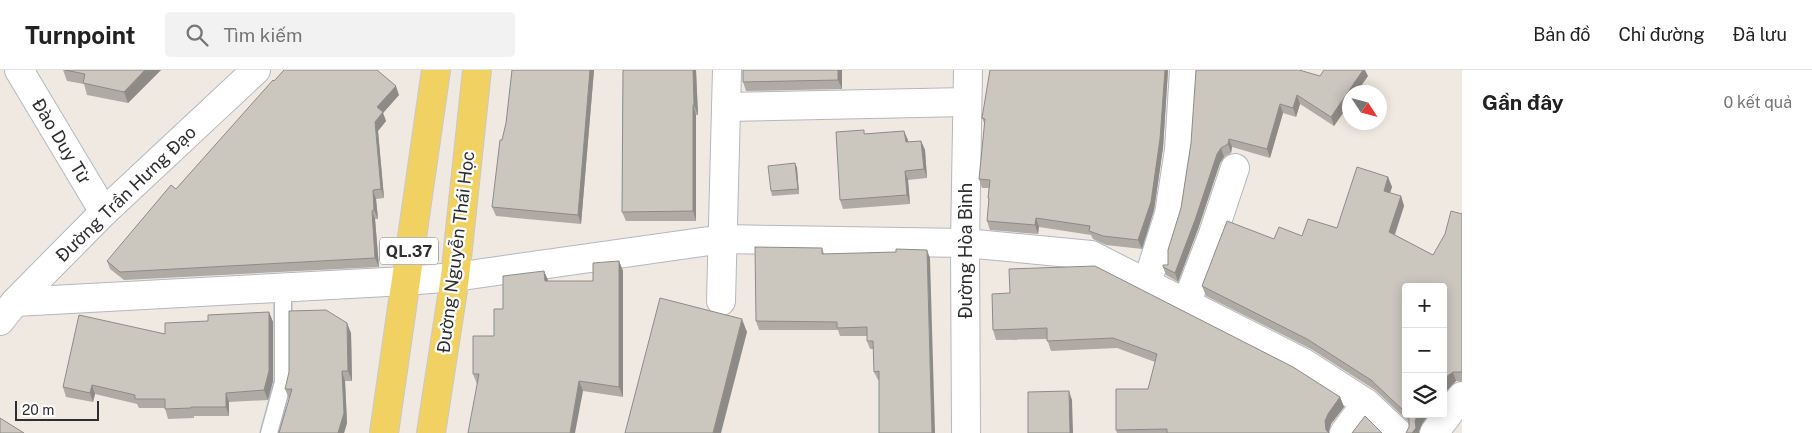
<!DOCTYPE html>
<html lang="vi">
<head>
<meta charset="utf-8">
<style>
  :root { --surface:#fff; --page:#f2f2f2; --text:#222; --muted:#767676; --line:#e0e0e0 }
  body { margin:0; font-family:"Public Sans",sans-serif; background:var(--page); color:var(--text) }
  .controls { position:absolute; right:15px; bottom:15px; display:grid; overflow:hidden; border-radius:5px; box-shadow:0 2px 12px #0003 }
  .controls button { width:45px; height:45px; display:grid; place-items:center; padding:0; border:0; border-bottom:1px solid var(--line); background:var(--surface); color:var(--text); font:25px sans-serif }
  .compass { position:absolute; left:1342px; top:15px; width:45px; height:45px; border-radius:50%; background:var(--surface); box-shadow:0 2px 12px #0003; rotate:126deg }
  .scale { position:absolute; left:15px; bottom:12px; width:84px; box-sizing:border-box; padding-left:5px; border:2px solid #2e2e2e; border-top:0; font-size:14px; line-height:18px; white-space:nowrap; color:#2e2e2e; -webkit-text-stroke:4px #fff; paint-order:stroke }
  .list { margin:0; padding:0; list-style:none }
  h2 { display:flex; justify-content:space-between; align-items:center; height:65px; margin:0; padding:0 20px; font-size:21px }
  h2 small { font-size:16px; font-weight:400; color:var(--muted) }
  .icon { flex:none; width:28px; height:28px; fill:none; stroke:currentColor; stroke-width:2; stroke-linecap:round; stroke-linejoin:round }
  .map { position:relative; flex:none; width:1462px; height:363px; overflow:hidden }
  header { display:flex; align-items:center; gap:30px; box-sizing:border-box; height:70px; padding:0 25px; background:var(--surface); border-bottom:1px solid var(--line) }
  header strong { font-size:24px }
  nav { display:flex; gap:28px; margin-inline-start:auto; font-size:18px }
  .search { width:350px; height:45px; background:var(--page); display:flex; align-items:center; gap:12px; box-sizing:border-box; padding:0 18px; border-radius:5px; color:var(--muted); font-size:19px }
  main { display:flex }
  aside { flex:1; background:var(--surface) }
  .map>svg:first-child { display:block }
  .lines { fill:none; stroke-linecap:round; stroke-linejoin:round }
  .lane-casing { stroke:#b4b7c1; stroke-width:19 }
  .street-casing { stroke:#b4b7c1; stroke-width:30 }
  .secondary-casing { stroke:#b4b7c1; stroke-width:30 }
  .primary-casing { stroke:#c9c9c9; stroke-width:30 }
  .lane { stroke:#fff; stroke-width:16 }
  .street { stroke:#fff; stroke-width:28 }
  .secondary { stroke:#fff; stroke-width:28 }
  .primary { stroke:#f2d163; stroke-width:28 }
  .wall { fill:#afaba4 }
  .shaded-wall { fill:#8e8b86 }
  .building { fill:#cbc7bf; stroke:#8e8b86 }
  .labels { text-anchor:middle; stroke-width:4.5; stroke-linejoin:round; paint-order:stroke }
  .shield { fill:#fff; stroke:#6d6d6d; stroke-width:1 }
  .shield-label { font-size:16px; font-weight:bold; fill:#2e2e2e }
  .street-label { font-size:18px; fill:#2e2e2e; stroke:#fff }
</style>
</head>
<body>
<header>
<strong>Turnpoint</strong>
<div class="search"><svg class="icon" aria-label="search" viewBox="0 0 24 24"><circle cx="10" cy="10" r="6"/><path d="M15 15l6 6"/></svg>Tìm kiếm</div>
<nav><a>Bản đồ</a><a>Chỉ đường</a><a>Đã lưu</a></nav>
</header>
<main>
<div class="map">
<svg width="1462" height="363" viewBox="0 0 1462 363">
  <rect width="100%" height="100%" fill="#efe9e1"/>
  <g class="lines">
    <defs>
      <polyline id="lane" points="269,363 283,312 283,218"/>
      <g id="street">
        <polyline points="19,0 104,142"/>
        <polyline points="726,37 967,32"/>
        <polyline points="1147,213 1169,144 1179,80 1184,0"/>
        <polyline points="721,231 727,0"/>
        <polyline points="15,232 405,211 455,207 723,169 965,173 1091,185 1304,293 1366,333 1398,363"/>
        <polyline points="1186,234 1213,164 1235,98"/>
        <polyline points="1344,363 1366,333"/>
        <polyline points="1434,363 1462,326"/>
      </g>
      <g id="secondary">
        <polyline points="0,251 15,232 104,142 256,0"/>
        <polyline points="966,363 965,173 968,0"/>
      </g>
      <g id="primary">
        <polyline points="384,363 436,0"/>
        <polyline points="431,363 455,207 477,0"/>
      </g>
    </defs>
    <use href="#lane" class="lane-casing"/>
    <use href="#street" class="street-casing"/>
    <use href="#secondary" class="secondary-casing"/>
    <use href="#primary" class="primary-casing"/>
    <use href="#lane" class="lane"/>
    <use href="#street" class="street"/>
    <use href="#secondary" class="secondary"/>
    <use href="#primary" class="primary"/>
  </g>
  <g class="wall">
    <polygon points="63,0 161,0 128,33 87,25 84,14 67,11"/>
    <polygon points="512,0 594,0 581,154 496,146 492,137 502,70 506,53"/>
    <polygon points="623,0 696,0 698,45 696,45 696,151 626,151 622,142"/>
    <polygon points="842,0 842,19 746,21 743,12"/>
    <polygon points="990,0 1168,0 1163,78 1154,140 1142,179 1106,175 1093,169 1091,165 1039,157 1038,164 990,160 987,151 989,131 988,128 989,118 982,118 979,109 985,55 982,48"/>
    <polygon points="1320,6 1368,6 1350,22 1350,33 1334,56 1300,34 1296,47 1283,43 1270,88 1232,77 1231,83 1224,87 1220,93 1198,159 1178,212 1166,205 1163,197 1168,195 1181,138 1191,73"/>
    <polygon points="274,11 399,25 383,43 386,51 378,61 384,128 376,129 378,149 375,149 379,197 124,210 110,199 107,191 176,119"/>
    <polygon points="904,61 908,72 921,71 925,80 927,108 908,110 910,134 843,139 840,130 865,64"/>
    <polygon points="795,93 797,98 799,124 772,126 771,121"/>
    <polygon points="1388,107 1392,117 1390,123 1401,126 1404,136 1395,165 1433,185 1462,144 1462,312 1456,311 1450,317 1443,325 1443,217 1406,217 1406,344 1429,344 1422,354 1419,361 1409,357 1409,352 1375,320 1311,279 1206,226 1202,216 1274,169 1302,166 1337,158"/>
    <polygon points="822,178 824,184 930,188 879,310 878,310 874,302 874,279 870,279 867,271 867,266 840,266 838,260 759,260 756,251"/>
    <polygon points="619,191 623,201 623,327 583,321 477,314 473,304 494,266 503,239 544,201 548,211 593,211"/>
    <polygon points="992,224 1340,327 1344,337 1331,354 1329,361 1329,363 1117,363 1116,360 1148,319 1155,292 1117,278 1051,281 1047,269 996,270 993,260"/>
    <polygon points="269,242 273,252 273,311 268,330 229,332 229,346 194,346 194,348 168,349 165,338 139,338 137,334 95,324 93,332 66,327 63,317 208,251"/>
    <polygon points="351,263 352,311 345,311 347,353 344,363 279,363 289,329 285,319"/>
  </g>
  <g class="shaded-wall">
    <polygon points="145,0 161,0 128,33 124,22"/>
    <polygon points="590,0 594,0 581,154 578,145"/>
    <polygon points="693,0 696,0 698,45 694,35"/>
    <polygon points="838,0 842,0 842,19 838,10"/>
    <polygon points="1165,0 1168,0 1163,78 1154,140 1142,179 1138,170"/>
    <polygon points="1363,0 1365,0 1368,6 1357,22 1350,22 1350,33 1334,56 1331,47"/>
    <polygon points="396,16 399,25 383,43 386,51 378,61 384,128 381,119 375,52 377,37"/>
    <polygon points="1297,25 1300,34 1296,47 1293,38"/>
    <polygon points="1280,34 1283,43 1270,88 1267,79"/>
    <polygon points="693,35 696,45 696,151 693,141"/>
    <polygon points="904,61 908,70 909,81 906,72"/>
    <polygon points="1229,69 1232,77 1231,83 1228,74"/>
    <polygon points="921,71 925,80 927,108 924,99"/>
    <polygon points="1221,78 1224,87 1220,93 1198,159 1178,212 1175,203 1217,84"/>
    <polygon points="795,93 797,98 799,124 798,119"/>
    <polygon points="905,101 908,110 910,134 907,125"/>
    <polygon points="1388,107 1392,117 1387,131 1384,121"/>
    <polygon points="373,120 376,129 378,149 374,140"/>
    <polygon points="1401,126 1404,136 1392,172 1389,162"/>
    <polygon points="372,141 375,149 379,197 375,188"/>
    <polygon points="1036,148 1039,157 1038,164 1035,155"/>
    <polygon points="927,180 930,188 935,363 932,363"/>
    <polygon points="619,191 623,201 623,327 619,317"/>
    <polygon points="544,201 548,210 548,221 545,211"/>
    <polygon points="269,242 273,252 273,311 268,330 264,320"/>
    <polygon points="742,249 747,262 721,363 713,363"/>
    <polygon points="347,253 351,263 352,311 348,301"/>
    <polygon points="342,301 345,311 347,353 344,363 338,363"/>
    <polygon points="1453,302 1456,311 1450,317 1443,325 1443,310 1446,307"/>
    <polygon points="579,311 583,321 575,363 570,363"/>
    <polygon points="92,315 95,324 93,332 90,323"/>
    <polygon points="1069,321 1072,330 1073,363 1070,363"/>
    <polygon points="226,323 229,332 229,346 226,337"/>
    <polygon points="1340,327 1344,337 1331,354 1329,361 1329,363 1326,360 1325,351 1328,344"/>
    <polygon points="1418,344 1429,344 1422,354 1419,361 1419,363 1412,363 1415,351"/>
  </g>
  <g class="building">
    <polygon points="65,0 145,0 124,22 83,13 85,4"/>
    <polygon points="284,0 377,0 396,16 377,37 383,42 375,52 381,119 373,120 374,140 372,141 375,188 120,202 107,191 171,115 176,119 273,10 274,11"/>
    <polygon points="512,0 590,0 578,145 492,137 500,70 502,70 506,53"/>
    <polygon points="623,0 693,0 694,35 693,35 693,141 622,142"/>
    <polygon points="743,0 838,0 838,10 743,12"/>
    <polygon points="990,0 1165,0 1160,69 1151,132 1138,170 1103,166 1089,161 1090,156 1036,148 1035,155 987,151 989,128 988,128 990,110 979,109 985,49 982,48"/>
    <polygon points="1196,0 1299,0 1320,6 1324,0 1363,0 1331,47 1297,25 1293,38 1280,34 1267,79 1229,69 1228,74 1221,78 1217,84 1195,150 1175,203 1163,197 1163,195 1168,195 1168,180 1181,138 1191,73"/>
    <polygon points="864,60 864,64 904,61 906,72 921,71 924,99 905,101 907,125 840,130 836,62"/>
    <polygon points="795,93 798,119 771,121 768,96"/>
    <polygon points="1357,97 1388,107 1384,121 1401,126 1389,162 1433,185 1445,164 1451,141 1462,144 1462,302 1453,302 1446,307 1443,310 1443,217 1406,217 1406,343 1371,310 1307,269 1202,216 1227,151 1274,169 1279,157 1302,166 1308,149 1337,158"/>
    <polygon points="755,177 822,178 822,184 896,182 896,179 927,180 932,363 879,363 879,301 874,302 873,271 867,271 867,257 837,258 837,252 756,251"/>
    <polygon points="619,191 619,317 579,311 570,363 468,363 479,304 473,304 473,266 494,266 494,239 503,239 503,206 544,201 545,211 593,211 593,193"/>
    <polygon points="1095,196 1293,297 1340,327 1328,344 1325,351 1326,360 1329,363 1167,363 1167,359 1116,360 1116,319 1148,319 1157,284 1113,268 1047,271 1047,258 993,260 992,224 1010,223 1009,199"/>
    <polygon points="660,228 742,249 713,363 625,363"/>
    <polygon points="326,240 347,253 348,301 342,301 344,343 338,363 279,363 292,319 285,319 289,302 289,241"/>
    <polygon points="269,242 269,301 264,320 226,323 226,337 191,337 191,338 165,339 165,329 135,329 135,325 92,315 90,323 63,317 79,245 165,264 165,253 208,251 208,245"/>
    <polygon points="1069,321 1070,363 1028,363 1028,322"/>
    <polygon points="1407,344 1418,344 1415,351 1416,358 1412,363 1406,363 1409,357 1409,348"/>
    <polygon points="1365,346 1382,363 1352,363"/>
    <polygon points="0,348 24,363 0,363"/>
  </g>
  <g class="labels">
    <rect class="shield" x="380" y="167.5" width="58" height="27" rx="4"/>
    <g class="shield-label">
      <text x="409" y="187">QL.37</text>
    </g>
    <g class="street-label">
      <text transform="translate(61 71) rotate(59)" y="6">Đào Duy Từ</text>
      <text transform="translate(126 124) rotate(-44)" y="6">Đường Trần Hưng Đạo</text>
      <text transform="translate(966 181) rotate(-90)" y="6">Đường Hòa Bình</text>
      <text transform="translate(456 182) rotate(-83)" y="6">Đường Nguyễn Thái Học</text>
    </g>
  </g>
</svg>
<div class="controls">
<button>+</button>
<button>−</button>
<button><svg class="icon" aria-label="layers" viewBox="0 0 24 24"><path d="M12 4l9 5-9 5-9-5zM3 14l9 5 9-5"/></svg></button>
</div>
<svg class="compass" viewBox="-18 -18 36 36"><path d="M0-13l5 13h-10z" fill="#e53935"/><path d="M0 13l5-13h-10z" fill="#767676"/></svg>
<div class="scale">20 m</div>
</div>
<aside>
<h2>Gần đây<small>0 kết quả</small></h2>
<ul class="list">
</ul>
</aside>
</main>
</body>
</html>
